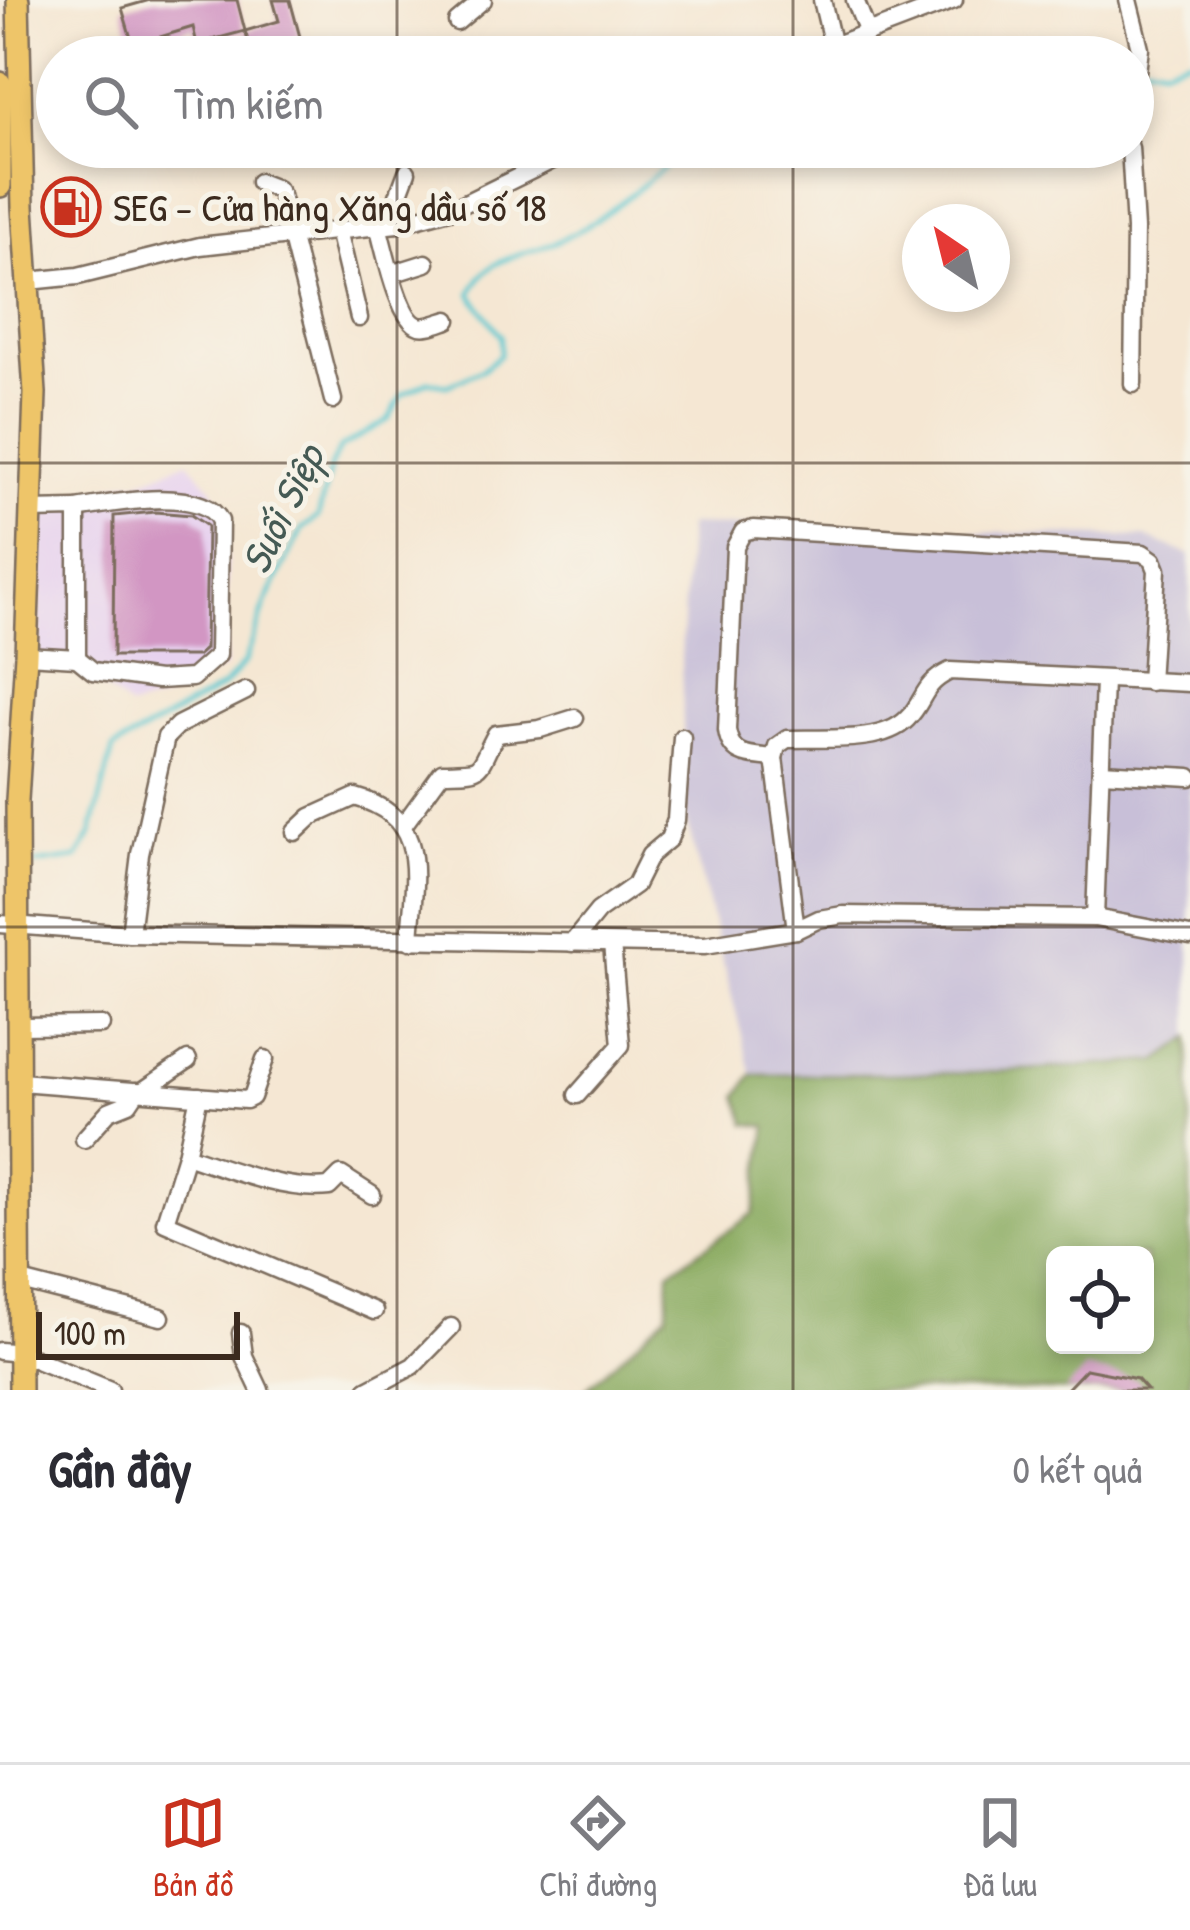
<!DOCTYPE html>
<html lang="vi">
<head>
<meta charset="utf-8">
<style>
  :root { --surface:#fff; --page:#f7f7f7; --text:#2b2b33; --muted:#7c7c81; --line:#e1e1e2; --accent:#c8321e }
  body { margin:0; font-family:"Patrick Hand",sans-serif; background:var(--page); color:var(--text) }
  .controls { position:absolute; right:36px; bottom:36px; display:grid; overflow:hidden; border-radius:18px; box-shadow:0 6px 18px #0003 }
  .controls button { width:108px; height:108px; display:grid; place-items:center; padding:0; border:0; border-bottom:3px solid var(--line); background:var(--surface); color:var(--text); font:60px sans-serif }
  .compass { position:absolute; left:902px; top:204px; width:108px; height:108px; border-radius:50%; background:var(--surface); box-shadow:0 6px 18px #0003; rotate:325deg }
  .scale { position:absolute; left:36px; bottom:30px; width:204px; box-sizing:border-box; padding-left:12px; border:6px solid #3b2a1e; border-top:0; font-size:33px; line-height:42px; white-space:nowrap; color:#3b2a1e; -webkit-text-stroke:9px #f7f3e8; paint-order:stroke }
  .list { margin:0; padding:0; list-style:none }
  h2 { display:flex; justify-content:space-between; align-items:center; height:156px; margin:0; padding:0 48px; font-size:51px }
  h2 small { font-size:39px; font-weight:400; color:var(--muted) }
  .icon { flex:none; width:66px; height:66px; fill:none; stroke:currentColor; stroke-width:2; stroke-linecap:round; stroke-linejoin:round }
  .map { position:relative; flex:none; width:1190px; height:1390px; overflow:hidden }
  .search { position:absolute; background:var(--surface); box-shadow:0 6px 18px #0003; left:36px; right:36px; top:36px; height:132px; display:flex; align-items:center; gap:30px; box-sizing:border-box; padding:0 42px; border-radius:66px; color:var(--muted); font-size:45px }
  .sheet { height:372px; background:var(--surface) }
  nav { display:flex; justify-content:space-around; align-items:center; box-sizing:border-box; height:168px; border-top:3px solid var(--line); background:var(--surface); font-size:33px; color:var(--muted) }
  nav a { display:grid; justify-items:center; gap:6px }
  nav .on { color:var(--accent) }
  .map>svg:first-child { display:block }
  .built { fill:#e7d2ef }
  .industrial { fill:#c8bfd8 }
  .forest { fill:#86a85c; stroke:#60693d; stroke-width:3; fill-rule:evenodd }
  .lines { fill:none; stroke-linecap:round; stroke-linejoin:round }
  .stream { stroke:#5cc9d1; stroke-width:4.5 }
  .building { fill:#d296c3 }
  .minor-casing { stroke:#7c6c5d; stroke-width:21 }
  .major-casing { stroke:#7c6c5d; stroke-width:26 }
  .minor { stroke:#fff; stroke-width:16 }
  .major { stroke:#eec569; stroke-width:21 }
  .grid { fill:none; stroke:#3b2a1e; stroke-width:3; stroke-opacity:0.55 }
  .labels { text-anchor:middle; stroke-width:10; stroke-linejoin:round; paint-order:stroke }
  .poi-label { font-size:39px; fill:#3b2a1e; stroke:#f7f3e8; text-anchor:start }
  .water-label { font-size:42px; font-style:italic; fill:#455a54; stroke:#f7f3e8 }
</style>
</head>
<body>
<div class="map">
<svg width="1190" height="1390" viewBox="0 0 1190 1390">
  <rect width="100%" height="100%" fill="#f7f3e8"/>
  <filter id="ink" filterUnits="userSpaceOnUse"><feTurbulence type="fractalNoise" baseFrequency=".00833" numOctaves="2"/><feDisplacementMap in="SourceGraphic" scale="24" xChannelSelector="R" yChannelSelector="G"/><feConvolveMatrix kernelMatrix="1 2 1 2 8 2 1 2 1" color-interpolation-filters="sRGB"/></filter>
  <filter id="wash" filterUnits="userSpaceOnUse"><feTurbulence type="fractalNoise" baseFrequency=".004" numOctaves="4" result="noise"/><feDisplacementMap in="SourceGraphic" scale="48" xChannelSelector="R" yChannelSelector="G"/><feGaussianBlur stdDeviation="2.7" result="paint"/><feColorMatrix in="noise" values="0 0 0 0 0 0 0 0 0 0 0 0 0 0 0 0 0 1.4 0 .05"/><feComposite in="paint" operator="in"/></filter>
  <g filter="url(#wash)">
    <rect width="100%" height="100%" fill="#f5e7d3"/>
    <polygon class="built" points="188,461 211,487 228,517 225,667 162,700 130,708 75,666 37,669 43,499 71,499 128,481 138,482"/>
    <polygon class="industrial" points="688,525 1145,537 1190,555 1190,1038 1157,1061 978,1073 752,1075 686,818 681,659"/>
    <path class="forest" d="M1190 1038V1390H585L667 1314 669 1272 754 1213 767 1126 747 1124 738 1096 752 1075 978 1073 1157 1061ZM1055 1255H1145V1345H1055Z"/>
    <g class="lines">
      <g class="stream">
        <polyline points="942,57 947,53 966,57"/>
        <polyline points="1145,63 1164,67 1190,58"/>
        <path d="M35 864 77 858 91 835 113 749 224 686 245 662 267 600 302 529 318 517 331 465 340 448 388 420 402 395 429 381 447 386 483 369 500 355 501 336 471 294C485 257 520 256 554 243 608 220 645 180 691 147"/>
      </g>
    </g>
    <g id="blocks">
      <g class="building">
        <polygon points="150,0 237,0 245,31 197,44 193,27 160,37 166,57 143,57 139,43 133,45 122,8"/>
        <polygon points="273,0 290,0 300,37 251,50 245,31 279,21"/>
        <polygon points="155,512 191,515 207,526 205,649 197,656 113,656 114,516"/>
        <polygon points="1086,1369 1137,1379 1147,1390 1066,1390"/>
      </g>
    </g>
  </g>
  <g filter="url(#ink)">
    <use href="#blocks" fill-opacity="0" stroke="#7c6c5d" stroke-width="3"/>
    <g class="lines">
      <defs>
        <g id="minor">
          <polyline points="822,0 833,46"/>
          <polyline points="855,0 868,33"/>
          <polyline points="1128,0 1140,48 1133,105"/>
          <polyline points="457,22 483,0"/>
          <polyline points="624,50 628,57"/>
          <polyline points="804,57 954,0"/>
          <polyline points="1130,147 1135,229 1133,384"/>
          <polyline points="259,182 277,189 281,195 333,400"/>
          <polyline points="397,224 398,196 407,172"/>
          <path d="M378 226C384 246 398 320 419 326 428 328 439 323 448 320"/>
          <polyline points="338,230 359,318"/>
          <polyline points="391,274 426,263"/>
          <polyline points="29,281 78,276 200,246 397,224 453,209 579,147"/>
          <polyline points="26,655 77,658 77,509 30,510"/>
          <path d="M77 658 93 671 158 680 192 678 218 655 220 521C203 485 111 503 77 509"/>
          <path d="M774 758C750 755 731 758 727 730L735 547 743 532 754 529 1143 553 1153 560 1157 570 1150 682"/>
          <polyline points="1101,772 1190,777"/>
          <path d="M402 827 442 772C487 771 475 773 496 734L540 729 575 718"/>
          <path d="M295 832 311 817 355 797C432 818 413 880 410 941"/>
          <polyline points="1095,918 1104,681"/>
          <polyline points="0,924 130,934 705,945 796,930 819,919 843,915 1095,918 1190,936"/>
          <path d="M796 930 774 758 777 746 787 739C822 737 881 745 907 719 926 700 921 685 950 671L1190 683"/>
          <polyline points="130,934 140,854 166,737 178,725 246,691"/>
          <polyline points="572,943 598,911 635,885 650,855 669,839 676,820 682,737"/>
          <polyline points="19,1026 101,1025"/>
          <polyline points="20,1082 246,1100 252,1097 265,1059"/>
          <polyline points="144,1090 188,1060"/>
          <polyline points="577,1095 621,1045 612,944"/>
          <path d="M199 1096 186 1155C227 1169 286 1192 329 1187L341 1175 372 1195"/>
          <polyline points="84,1139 109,1111 129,1103 137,1091"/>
          <polyline points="186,1155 165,1222 374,1311"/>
          <polyline points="21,1281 161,1317"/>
          <polyline points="241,1333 244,1356 260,1390"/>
          <polyline points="0,1351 20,1353 110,1390"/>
          <polyline points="367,1390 413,1366 451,1327"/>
        </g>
        <g id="major">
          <polyline points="18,0 23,207 35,393 26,655 17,800 20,1390"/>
          <polyline points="0,83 0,186"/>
        </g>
      </defs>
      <use href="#minor" class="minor-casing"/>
      <use href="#major" class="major-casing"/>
      <use href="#minor" class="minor"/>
      <use href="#major" class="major"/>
    </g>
  </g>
  <path class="grid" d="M397 0V57M793 0V57M397 147V1390M793 147V1390M0 463H1190M0 927H1190"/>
  <defs>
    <symbol id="fuel-ring" viewBox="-11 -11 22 22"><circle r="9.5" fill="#f7f3e8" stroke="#c8321e" stroke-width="1.5"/><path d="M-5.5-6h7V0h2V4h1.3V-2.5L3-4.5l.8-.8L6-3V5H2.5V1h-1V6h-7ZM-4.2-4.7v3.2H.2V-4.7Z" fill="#c8321e"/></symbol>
  </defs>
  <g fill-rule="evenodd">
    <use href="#fuel-ring" x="38" y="174" width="66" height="66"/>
  </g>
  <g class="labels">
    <g class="poi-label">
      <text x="113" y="221">SEG – Cửa hàng Xăng dầu số 18</text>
    </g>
    <g class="water-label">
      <text transform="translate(282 509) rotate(-64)" y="15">Suối Siệp</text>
    </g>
  </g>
</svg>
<div class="controls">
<button><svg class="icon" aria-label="locate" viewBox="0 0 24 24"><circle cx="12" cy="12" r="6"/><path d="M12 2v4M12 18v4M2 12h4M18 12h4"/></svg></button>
</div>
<svg class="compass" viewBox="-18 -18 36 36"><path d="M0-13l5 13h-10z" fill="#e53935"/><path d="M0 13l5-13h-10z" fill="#7c7c81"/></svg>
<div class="scale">100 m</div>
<div class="search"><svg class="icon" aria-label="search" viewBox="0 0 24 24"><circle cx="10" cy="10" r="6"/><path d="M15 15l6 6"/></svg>Tìm kiếm</div>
</div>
<section class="sheet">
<h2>Gần đây<small>0 kết quả</small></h2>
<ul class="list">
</ul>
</section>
<nav>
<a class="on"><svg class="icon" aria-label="map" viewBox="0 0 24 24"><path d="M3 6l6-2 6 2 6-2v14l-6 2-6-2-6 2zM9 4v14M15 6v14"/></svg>Bản đồ</a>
<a><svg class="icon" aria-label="directions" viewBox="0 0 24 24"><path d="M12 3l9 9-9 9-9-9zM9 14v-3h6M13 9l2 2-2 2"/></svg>Chỉ đường</a>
<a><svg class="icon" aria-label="saved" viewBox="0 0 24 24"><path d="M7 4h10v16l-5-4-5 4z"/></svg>Đã lưu</a>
</nav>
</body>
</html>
